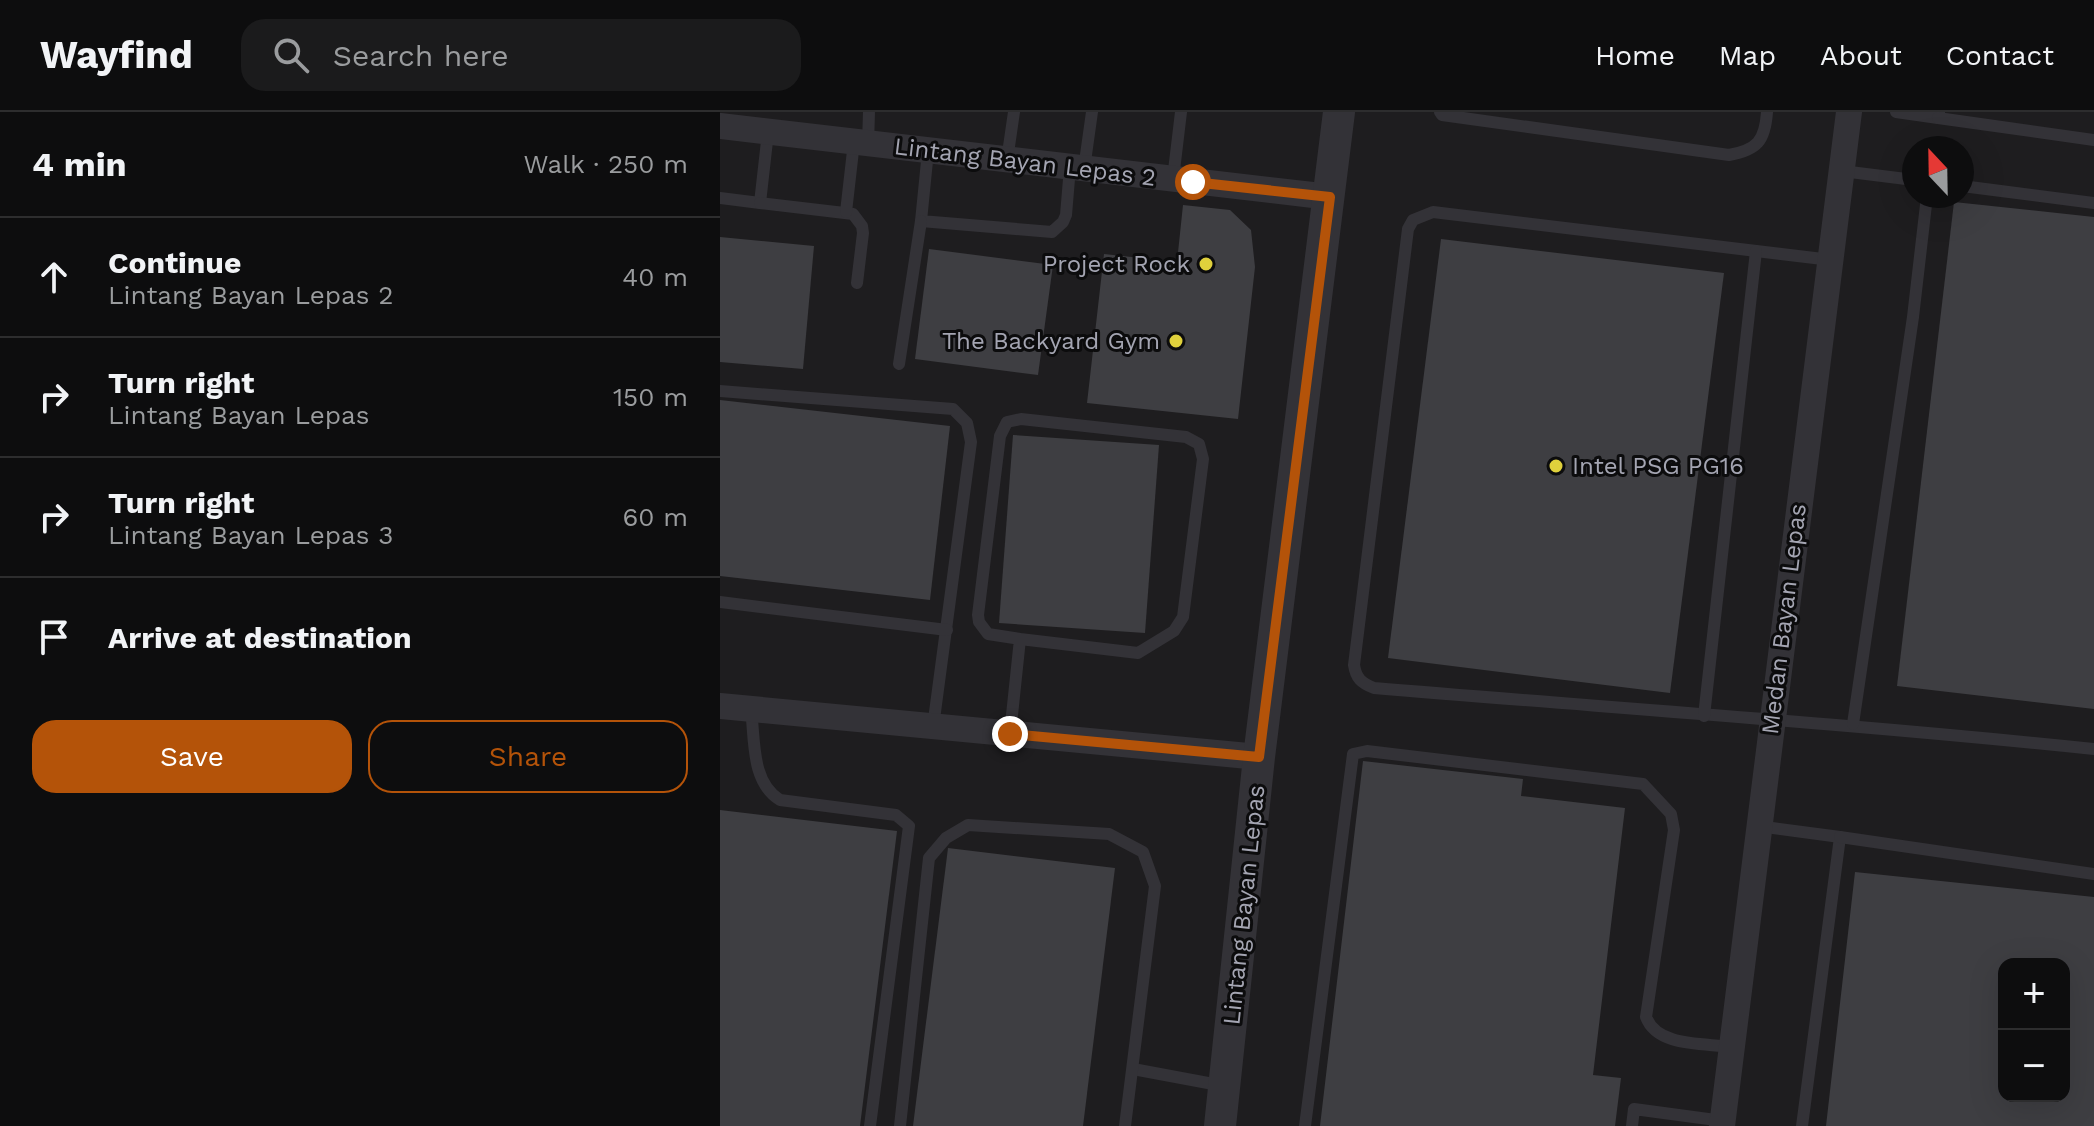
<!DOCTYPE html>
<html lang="en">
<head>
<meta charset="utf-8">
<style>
  :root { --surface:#0d0d0e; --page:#1b1b1c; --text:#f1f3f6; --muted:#9a9c9e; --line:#2d2d2e; --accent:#b45309 }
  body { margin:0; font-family:"Work Sans",sans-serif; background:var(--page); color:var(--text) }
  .controls { position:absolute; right:24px; bottom:24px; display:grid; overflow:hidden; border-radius:16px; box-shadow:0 8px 32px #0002 }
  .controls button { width:72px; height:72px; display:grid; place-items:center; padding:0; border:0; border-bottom:2px solid var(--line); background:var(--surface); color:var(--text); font:40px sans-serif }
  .compass { position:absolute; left:1182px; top:24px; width:72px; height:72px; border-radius:50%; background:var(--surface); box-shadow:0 8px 32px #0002; rotate:338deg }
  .stop { position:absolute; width:24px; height:24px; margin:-18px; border:6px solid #b45309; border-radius:50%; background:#fff }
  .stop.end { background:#b45309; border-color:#fff; box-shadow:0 2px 8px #0008 }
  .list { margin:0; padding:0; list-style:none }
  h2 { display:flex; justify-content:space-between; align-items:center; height:104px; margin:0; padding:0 32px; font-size:34px }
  h2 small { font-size:26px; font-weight:400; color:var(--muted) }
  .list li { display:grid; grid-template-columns:52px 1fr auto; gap:24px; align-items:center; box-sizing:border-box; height:120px; padding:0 32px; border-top:2px solid var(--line) }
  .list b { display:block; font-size:30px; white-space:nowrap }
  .list p { margin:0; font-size:26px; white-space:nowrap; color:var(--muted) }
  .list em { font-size:26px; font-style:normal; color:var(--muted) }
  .actions { display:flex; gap:16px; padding:24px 32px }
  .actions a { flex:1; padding:18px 0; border:2px solid var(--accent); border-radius:24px; text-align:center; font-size:28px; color:var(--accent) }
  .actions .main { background:var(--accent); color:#fff }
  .icon { flex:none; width:44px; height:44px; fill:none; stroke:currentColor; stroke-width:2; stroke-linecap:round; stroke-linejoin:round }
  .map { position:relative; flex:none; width:1374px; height:1014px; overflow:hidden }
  header { display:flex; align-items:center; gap:48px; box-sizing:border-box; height:112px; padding:0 40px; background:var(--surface); border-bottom:2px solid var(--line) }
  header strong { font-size:38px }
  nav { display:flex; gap:44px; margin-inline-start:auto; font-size:28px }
  .search { width:560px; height:72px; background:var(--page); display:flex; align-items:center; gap:20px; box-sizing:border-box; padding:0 28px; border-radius:24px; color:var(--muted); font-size:30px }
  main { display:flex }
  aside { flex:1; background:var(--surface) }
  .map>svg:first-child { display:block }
  .built { fill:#1e1d1f; fill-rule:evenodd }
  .building { fill:#3e3e42; fill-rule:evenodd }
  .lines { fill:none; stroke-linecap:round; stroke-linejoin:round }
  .service { stroke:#333237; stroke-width:12 }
  .minor { stroke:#333237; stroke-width:26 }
  .tertiary { stroke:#333237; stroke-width:32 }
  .route { stroke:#b45309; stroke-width:10 }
  .poi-dot { fill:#dfd03c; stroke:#0c0c0d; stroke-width:3 }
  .labels { text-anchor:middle; stroke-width:6; stroke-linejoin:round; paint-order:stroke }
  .street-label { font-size:24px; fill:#a4a5b2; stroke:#0c0c0d }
  .poi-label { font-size:24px; fill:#a4a5b2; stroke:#0c0c0d; text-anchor:end }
</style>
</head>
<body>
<header>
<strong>Wayfind</strong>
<div class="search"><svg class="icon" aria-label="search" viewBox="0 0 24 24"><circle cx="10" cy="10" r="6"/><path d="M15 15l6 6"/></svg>Search here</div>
<nav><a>Home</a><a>Map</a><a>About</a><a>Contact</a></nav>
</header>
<main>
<aside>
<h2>4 min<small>Walk · 250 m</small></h2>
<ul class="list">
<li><svg class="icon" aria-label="ahead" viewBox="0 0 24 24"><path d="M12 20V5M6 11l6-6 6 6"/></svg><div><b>Continue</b><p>Lintang Bayan Lepas 2</p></div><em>40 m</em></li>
<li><svg class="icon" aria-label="right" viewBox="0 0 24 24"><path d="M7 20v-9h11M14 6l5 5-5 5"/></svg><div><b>Turn right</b><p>Lintang Bayan Lepas</p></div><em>150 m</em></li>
<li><svg class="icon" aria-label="right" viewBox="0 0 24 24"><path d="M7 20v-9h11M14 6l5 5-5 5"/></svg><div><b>Turn right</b><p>Lintang Bayan Lepas 3</p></div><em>60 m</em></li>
<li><svg class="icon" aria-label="arrive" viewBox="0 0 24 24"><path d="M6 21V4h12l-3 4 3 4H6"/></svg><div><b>Arrive at destination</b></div></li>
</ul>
<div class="actions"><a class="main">Save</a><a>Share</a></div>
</aside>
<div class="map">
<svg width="1374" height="1014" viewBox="0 0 1374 1014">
  <rect width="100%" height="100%" fill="#111112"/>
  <path class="built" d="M0 0H1374V1014H0ZM1194 36H1242V84H1194ZM1284 852H1344V984H1284Z"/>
  <g class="building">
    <polygon points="1234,90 1374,105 1374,597 1177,574"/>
    <polygon points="463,93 510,98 531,118 535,155 518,307 367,291 384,142 457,150"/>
    <polygon points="0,125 94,134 83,257 0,250"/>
    <polygon points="721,127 1004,161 950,581 668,546"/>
    <polygon points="209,137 333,153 318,263 195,247"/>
    <polygon points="0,288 230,314 210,488 0,464"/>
    <polygon points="293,323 439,333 425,521 279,511"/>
    <polygon points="643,649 803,667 801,684 905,696 873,963 901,966 895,1014 600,1014"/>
    <polygon points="0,698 177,719 140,1014 0,1014"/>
    <polygon points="228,736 395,756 363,1014 193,1014"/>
    <path d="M1135 760 1374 785V1014H1106ZM1284 852H1344V984H1284Z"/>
  </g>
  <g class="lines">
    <g class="service">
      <path d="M720 0 722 3 1009 43C1037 38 1045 29 1047 0"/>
      <polyline points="1176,0 1218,6 1219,0"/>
      <polyline points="1218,6 1374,28"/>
      <polyline points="148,32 149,0"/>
      <polyline points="208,39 201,109 332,120 343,110 346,103 350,55"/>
      <polyline points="287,48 294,0"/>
      <polyline points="364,57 372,0"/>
      <polyline points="1122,59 1194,68"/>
      <polyline points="453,67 461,0"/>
      <polyline points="1242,74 1374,91"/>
      <polyline points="0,86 40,91 48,20"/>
      <polyline points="40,91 133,102 142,114 143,121 137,171"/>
      <polyline points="126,100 134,30"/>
      <path d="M1111 148 713 100 693 108 688 117 634 553C636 566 641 571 654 576 894 596 1134 612 1374 637"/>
      <polyline points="179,252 201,109"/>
      <polyline points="0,279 233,297 247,311 251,330 213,615"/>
      <polyline points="0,490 227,518"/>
      <path d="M31 597C35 629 31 670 60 688L176 703 189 714 150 1014"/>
      <polyline points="984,604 1036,139"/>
      <polyline points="1133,612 1193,205 1207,84"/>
      <polyline points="290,622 300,527 418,541 454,519 463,505 483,347 479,332 466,325 301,307 287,310 280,324 258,503 259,510 268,522 300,527"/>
      <polyline points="1038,714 1120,725 1082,1014"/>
      <polyline points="1120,725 1374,762"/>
      <polyline points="413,957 504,974"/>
      <polyline points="180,1014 209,746 226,726 248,713 389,722 423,740 435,774 405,1014"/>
      <path d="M585 1014 633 642 647 639 923 672 951 702 954 718 926 905C937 935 983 931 1011 935"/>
      <polyline points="912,1014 914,997 1003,1009"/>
    </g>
    <g class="minor">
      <polyline points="0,14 610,85"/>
      <polyline points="0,594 539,645"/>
      <polyline points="1002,1014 1129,0"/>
    </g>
    <polyline class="tertiary" points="500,1014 539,645 619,0"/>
  </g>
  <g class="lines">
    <polyline class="route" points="290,622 539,645 610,85 473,70"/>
  </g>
  <g class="poi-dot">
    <circle cx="486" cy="152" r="8"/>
    <circle cx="456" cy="229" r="8"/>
    <circle cx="836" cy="354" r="8"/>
  </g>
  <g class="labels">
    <g class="street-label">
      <text transform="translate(305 50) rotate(7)" y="8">Lintang Bayan Lepas 2</text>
      <text transform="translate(1064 507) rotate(-83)" y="8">Medan Bayan Lepas</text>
      <text transform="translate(524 793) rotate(-84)" y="8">Lintang Bayan Lepas</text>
    </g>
    <g class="poi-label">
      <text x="470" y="160">Project Rock</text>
      <text x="440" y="237">The Backyard Gym</text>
      <text x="852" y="362" text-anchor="start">Intel PSG PG16</text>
    </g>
  </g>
</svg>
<div class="controls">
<button>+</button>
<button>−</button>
</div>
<svg class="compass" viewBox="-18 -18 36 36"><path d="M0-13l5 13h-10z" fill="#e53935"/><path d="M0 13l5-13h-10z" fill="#9a9c9e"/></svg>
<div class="stop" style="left:473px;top:70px"></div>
<div class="stop end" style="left:290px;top:622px"></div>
</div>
</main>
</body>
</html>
